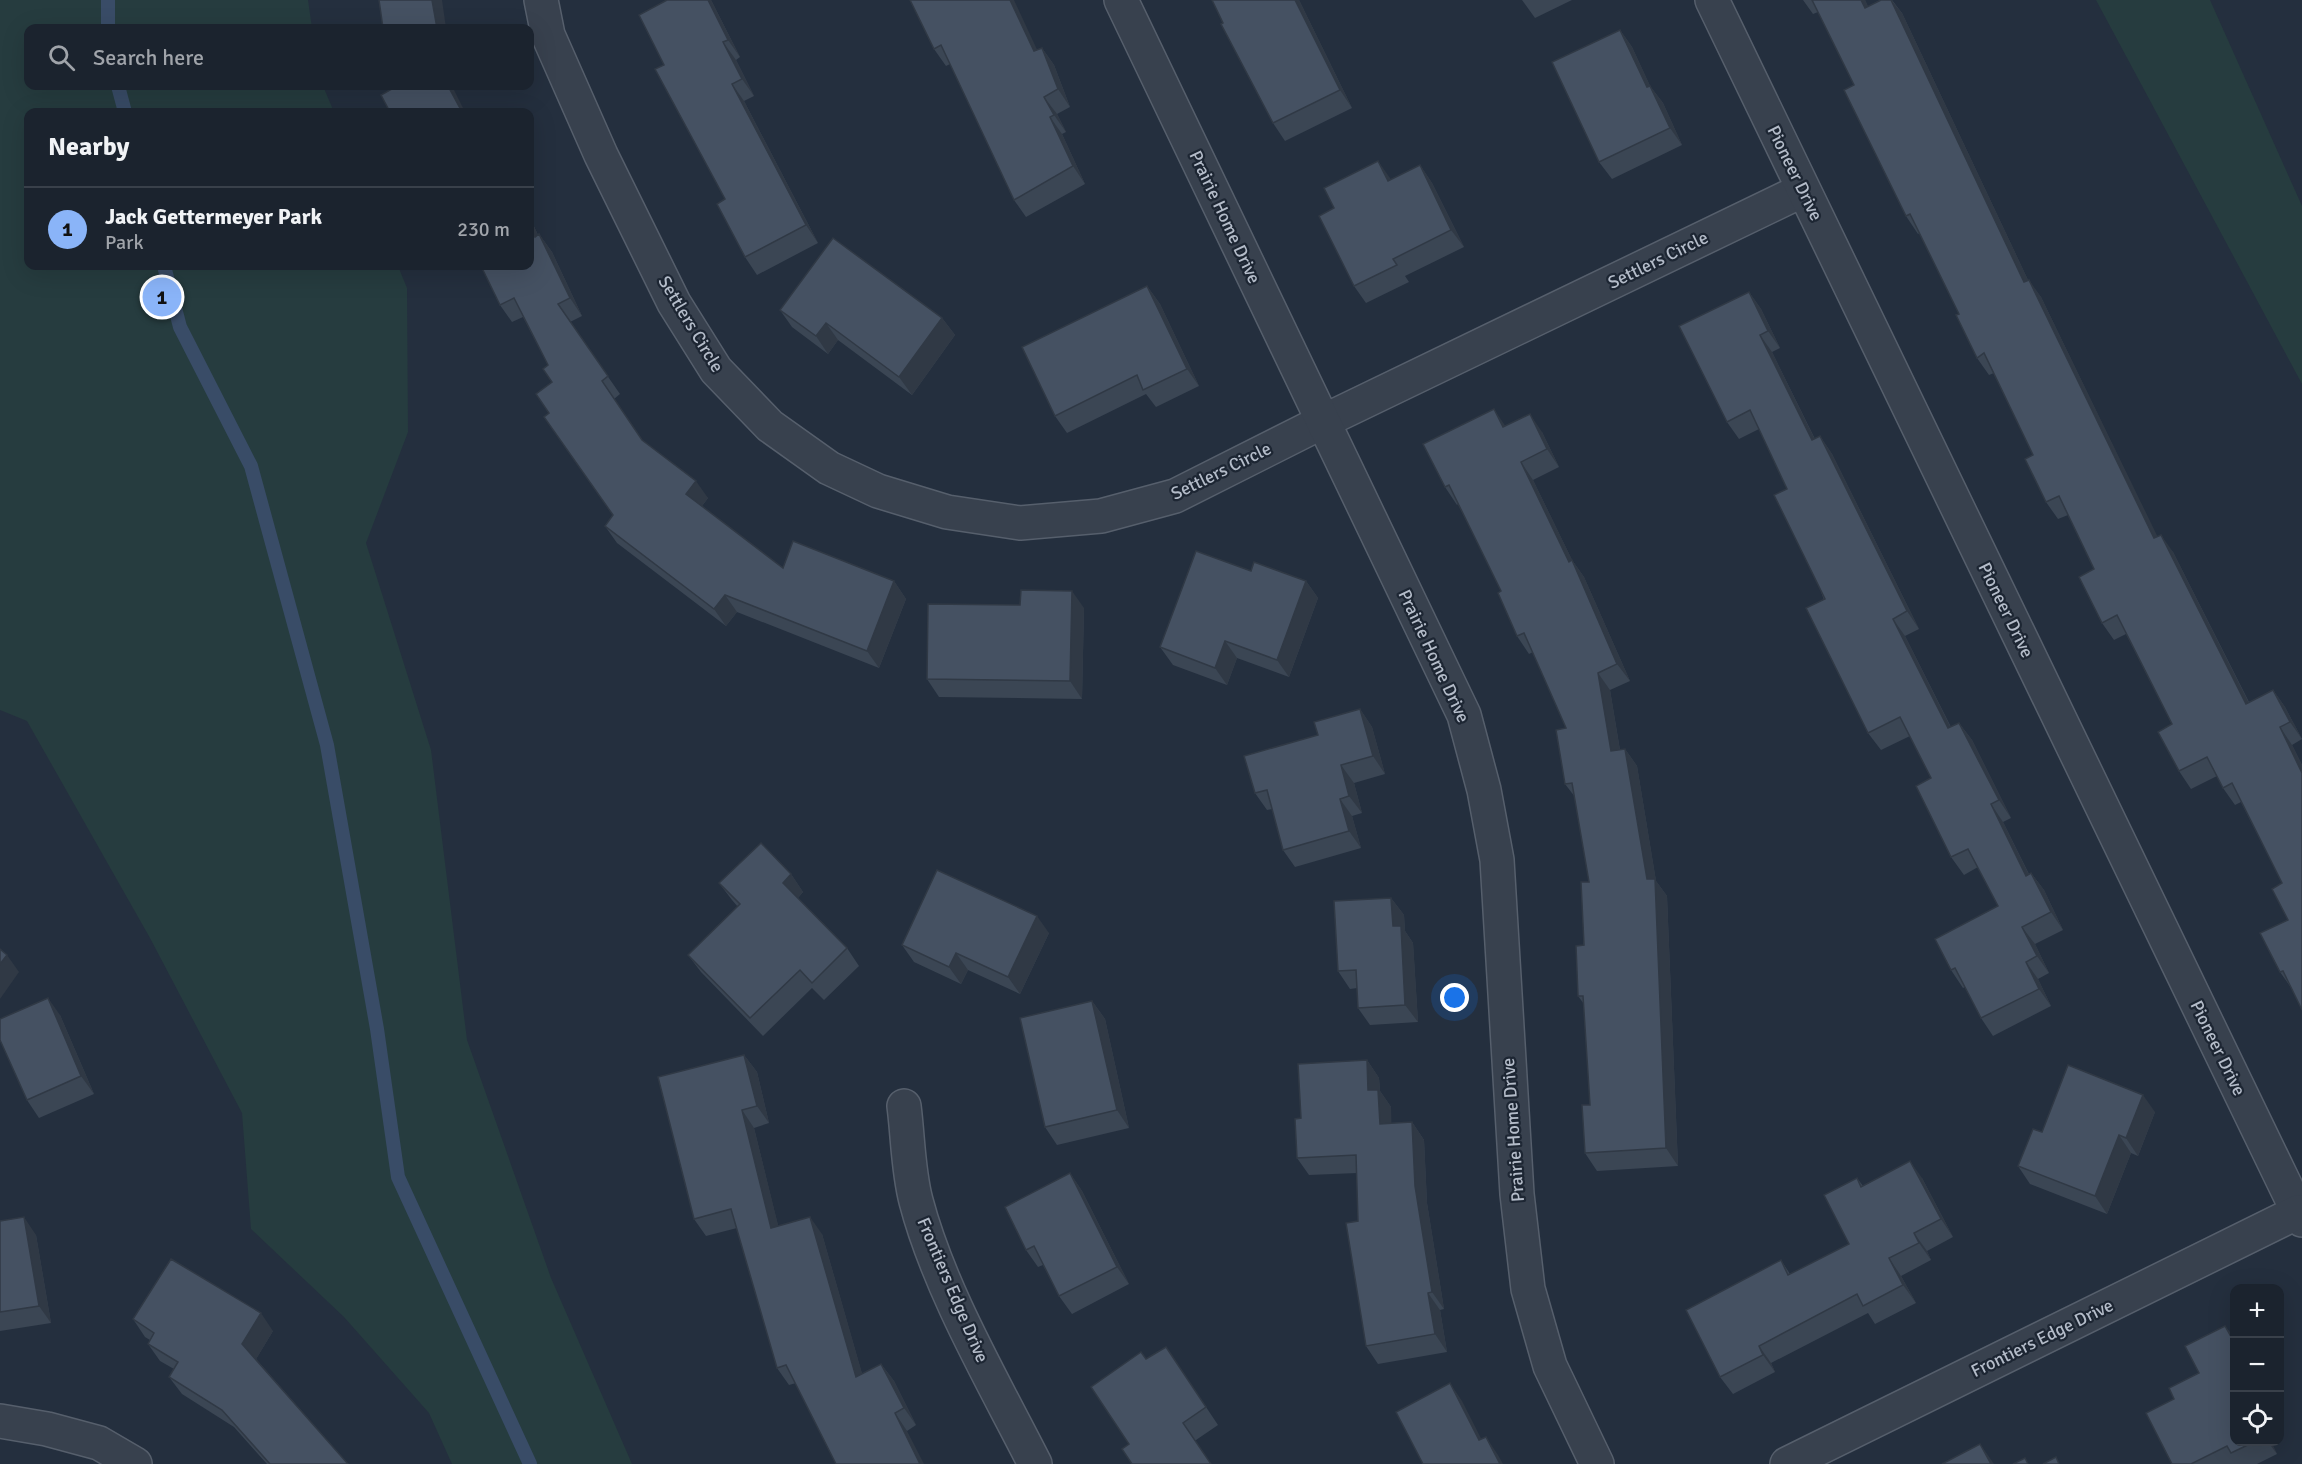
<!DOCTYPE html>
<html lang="en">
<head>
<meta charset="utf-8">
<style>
  :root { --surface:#1b232e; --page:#282f3a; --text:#f1f3f6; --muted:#a0a4aa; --line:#39404a; --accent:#8ab4f8 }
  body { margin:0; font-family:Signika,sans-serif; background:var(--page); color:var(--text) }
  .controls { position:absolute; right:18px; bottom:18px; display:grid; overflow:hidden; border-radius:12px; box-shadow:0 6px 24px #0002 }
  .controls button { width:54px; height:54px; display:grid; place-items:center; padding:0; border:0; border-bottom:2px solid var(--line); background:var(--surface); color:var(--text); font:30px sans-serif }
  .you { position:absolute; left:1455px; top:998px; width:21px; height:21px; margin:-15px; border:4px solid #fff; border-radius:50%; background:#1a73e8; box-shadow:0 0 0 9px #1a73e833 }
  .badge { display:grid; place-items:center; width:39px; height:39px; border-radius:50%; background:var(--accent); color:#111; font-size:20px; font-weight:700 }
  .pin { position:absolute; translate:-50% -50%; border:3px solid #fff; box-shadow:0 2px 6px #0006 }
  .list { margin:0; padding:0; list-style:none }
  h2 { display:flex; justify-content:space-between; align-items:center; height:78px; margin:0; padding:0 24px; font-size:26px }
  h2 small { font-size:20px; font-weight:400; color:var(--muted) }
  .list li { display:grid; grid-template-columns:39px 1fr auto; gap:18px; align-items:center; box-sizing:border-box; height:84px; padding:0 24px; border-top:2px solid var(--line) }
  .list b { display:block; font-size:22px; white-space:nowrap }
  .list p { margin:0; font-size:20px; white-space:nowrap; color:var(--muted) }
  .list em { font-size:20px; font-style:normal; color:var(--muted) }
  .icon { flex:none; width:33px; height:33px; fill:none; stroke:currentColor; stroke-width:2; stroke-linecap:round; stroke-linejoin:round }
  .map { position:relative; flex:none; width:2302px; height:1464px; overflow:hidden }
  .search { position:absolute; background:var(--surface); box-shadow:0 6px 24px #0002; left:24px; top:24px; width:510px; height:66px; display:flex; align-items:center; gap:15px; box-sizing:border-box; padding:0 21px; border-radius:12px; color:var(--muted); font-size:22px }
  .panel { position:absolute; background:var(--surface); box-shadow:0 6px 24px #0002; left:24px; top:108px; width:510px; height:162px; border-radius:12px }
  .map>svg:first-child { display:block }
  .green { fill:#263c3f }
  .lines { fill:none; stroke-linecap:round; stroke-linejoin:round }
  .stream { stroke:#394c67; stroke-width:14 }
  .street-casing { stroke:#565f6c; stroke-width:36 }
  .street { stroke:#38414e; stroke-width:33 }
  .wall { fill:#3b4654 }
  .shaded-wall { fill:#303945 }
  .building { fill:#455162; stroke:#303945; stroke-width:1.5 }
  .labels { text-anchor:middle; stroke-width:4.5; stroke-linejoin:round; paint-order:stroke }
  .street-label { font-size:18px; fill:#b4bcc9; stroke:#1d2633 }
</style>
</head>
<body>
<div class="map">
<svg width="2302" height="1464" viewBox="0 0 2302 1464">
  <rect width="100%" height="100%" fill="#242f3e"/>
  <g class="green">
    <polygon points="0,0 308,0 312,28 28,28 28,86 323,86 334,112 28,112 28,266 398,266 407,288 408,432 366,543 431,750 467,1040 551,1278 632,1464 452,1464 429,1413 344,1317 251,1229 242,1113 150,938 27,721 0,710"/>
    <polygon points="2096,0 2210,0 2302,206 2302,384"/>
  </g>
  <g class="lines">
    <g class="stream">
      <polyline points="108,0 108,28"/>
      <polyline points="118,86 125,112"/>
      <polyline points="164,266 180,327 251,466 327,745 377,1029 398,1177 530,1464"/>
    </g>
    <defs>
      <g id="street">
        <polyline points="541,0 548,35 601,155 674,303 716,370 770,426 829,468 878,491 947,512 1020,523 1101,516 1175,496 1322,422 1803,190"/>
        <polyline points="1121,0 1464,715 1484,790 1497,860 1517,1194 1528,1289 1550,1366 1597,1464"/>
        <polyline points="1712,0 2302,1220"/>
        <path d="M904 1106C908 1137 908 1171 916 1201 939 1289 994 1383 1035 1464"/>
        <polyline points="0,1421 47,1429 99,1443 135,1464"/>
        <polyline points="1787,1464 2298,1212"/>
      </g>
    </defs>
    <use href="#street" class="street-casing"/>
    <use href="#street" class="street"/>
  </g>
  <g class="wall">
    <polygon points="711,0 740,57 736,60 754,96 744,101 818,243 757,275 745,257 725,199"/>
    <polygon points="910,0 1037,50 1042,48 1054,65 1070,107 1057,114 1066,132 1062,134 1085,184 1026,217 1014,200 950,64 946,66 934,49"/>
    <polygon points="1212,0 1299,0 1352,108 1285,141 1273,123"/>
    <polygon points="1522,0 1572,0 1535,18"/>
    <polygon points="1803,0 1865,0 1868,7 1881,0 1892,0 1902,13 2028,280 2041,297 2157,537 2173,552 2249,702 2273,690 2285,707 2302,739 2292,745 2302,765 2302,1010 2292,989 2280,972 2288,920 2282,883 2241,802 2235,805 2223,788 2217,776 2191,789 2179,771 2172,724 2126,634 2114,640 2102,623 2094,569 2068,515 2058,519 2046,502 2033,455 1994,373 1989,375 1977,358 1959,314 1920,233 1918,234 1906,216 1854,85 1818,12 1813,14"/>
    <polygon points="1620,30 1632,47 1650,86 1663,103 1682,145 1612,179 1599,162"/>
    <polygon points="1420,165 1432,183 1464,247 1405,276 1409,282 1366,303 1354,286 1391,180"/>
    <polygon points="530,218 538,235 539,234 552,252 582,316 570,322 620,394 614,399 642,440 708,498 702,506 783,568 894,581 906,599 879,668 737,612 726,626 617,543 605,526 613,515 549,413 552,382 548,365 523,317 512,322 500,305 530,266"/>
    <polygon points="1147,286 1160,304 1199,386 1156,407 1146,394 1067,433 1055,416"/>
    <polygon points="1749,292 1761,309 1780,348 1772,352 1815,439 1820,436 1832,454 1919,629 1905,636 1951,727 1959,723 1972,740 2011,818 2003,822 2029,874 2031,873 2044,890 2063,930 2035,944 2049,973 2038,979 2051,1006 1993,1036 1981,1018 1965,987 1963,988 1951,970 1998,906 1978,867 1964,875 1951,857 1931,778 1910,736 1881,750 1868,733 1787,489 1759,429 1739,439 1727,422"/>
    <polygon points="780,310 942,318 955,335 912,395 838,340 828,354 792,327"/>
    <polygon points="1506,426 1542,432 1559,467 1533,480 1572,560 1584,577 1630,681 1610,690 1620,750 1625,749 1637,766 1656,881 1667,896 1678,1166 1597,1171 1585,1153 1590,1105 1584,1004 1578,996 1589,882 1575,797 1565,784 1566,728 1533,652 1529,654 1517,636 1501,591 1458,504 1457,505 1445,487"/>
    <polygon points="1251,571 1306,581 1318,598 1289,677 1237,658 1227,685 1173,665 1160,647"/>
    <polygon points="1084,608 1082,699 939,697 927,679"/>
    <polygon points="1360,709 1372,727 1385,774 1354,783 1362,813 1352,816 1361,848 1295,867 1283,850 1272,809 1267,810 1255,793 1318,735"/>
    <polygon points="791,874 803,892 798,898 847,948 859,966 824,1000 812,988 763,1036 701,972 688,955 738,907 732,900 719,883"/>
    <polygon points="1391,898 1404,915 1405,931 1413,943 1418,1022 1370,1025 1358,1008 1357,988 1350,989 1338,971"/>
    <polygon points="1049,933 1020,994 968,970 961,984 914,962 902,945"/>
    <polygon points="1092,1001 1105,1019 1129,1128 1057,1145 1045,1127"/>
    <polygon points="60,1015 94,1094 39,1118 27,1100"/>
    <polygon points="744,1055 757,1072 769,1123 754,1128 778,1226 822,1234 862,1374 881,1364 894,1381 916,1425 907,1431 796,1383 789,1385 777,1368 737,1228 706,1236 694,1219"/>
    <polygon points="1367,1060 1379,1078 1380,1091 1391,1107 1391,1123 1412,1122 1424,1140 1427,1203 1444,1309 1440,1310 1447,1352 1378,1364 1366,1346 1358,1221 1357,1173 1309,1175 1297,1158"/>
    <polygon points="2155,1112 2138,1156 2131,1153 2107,1214 2030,1184 2018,1166 2042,1132"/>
    <polygon points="1070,1173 1082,1191 1129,1284 1072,1314 1059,1296 1043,1265 1038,1267 1026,1250"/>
    <polygon points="1857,1178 1863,1186 1922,1178 1953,1237 1927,1251 1931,1260 1901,1276 1916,1303 1875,1324 1868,1313 1771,1363 1775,1372 1733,1394 1720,1377 1781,1260 1790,1274 1849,1244"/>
    <polygon points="0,1221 36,1235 51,1323 0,1331"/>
    <polygon points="133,1319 273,1331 256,1359 348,1464 267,1464 234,1427 182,1394 169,1377 174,1369 160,1361 148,1344 150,1340 145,1337"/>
    <polygon points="2225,1326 2235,1339 2235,1442 2271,1442 2277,1454 2257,1464 2172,1464 2174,1399 2199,1373"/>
    <polygon points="1166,1347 1218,1425 1196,1440 1129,1444 1146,1359"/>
  </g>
  <g class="shaded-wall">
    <polygon points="432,0 442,0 446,28 437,28"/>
    <polygon points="708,0 711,0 740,57 728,40"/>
    <polygon points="1010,0 1014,0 1046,69 1034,51"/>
    <polygon points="1295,0 1299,0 1352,108 1340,90"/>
    <polygon points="1861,0 1865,0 1878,25 1865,8"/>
    <polygon points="1891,0 1902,13 2037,299 2024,282"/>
    <polygon points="1620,30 1632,47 1659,105 1647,87"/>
    <polygon points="723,42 736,60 754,96 742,79"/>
    <polygon points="1042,48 1054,65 1070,107 1058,89"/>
    <polygon points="732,84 744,101 818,243 806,225"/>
    <polygon points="448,86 452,86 465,112 462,112"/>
    <polygon points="1650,86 1663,103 1682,145 1670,128"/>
    <polygon points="1044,97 1057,114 1066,132 1054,115"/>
    <polygon points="1050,117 1062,134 1085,184 1073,166"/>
    <polygon points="1378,161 1390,178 1400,198 1388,181"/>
    <polygon points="1420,165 1432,183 1464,247 1451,230"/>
    <polygon points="530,218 547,254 535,237 530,226"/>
    <polygon points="539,234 552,252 582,316 570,298"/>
    <polygon points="2029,280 2041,297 2167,556 2154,538"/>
    <polygon points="1147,286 1160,304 1199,386 1187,369"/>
    <polygon points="1749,292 1761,309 1780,348 1768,331"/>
    <polygon points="942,318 955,335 912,395 899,377"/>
    <polygon points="826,323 838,340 828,354 816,336"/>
    <polygon points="1760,335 1772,352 1824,458 1812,440"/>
    <polygon points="1494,409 1506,427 1503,427"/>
    <polygon points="1530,414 1542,432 1559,467 1547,449"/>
    <polygon points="1820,436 1832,454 1919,629 1907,611"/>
    <polygon points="1521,462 1533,480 1577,570 1572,560 1584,577 1630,681 1617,664"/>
    <polygon points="696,481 708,498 698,511 686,494"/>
    <polygon points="2161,535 2173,552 2258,721 2246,704"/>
    <polygon points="894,581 906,599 879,668 867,651"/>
    <polygon points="1306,581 1318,598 1289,677 1277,660"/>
    <polygon points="1072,591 1084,608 1082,699 1070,681"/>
    <polygon points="725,595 737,612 726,626 714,609"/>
    <polygon points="1893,619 1905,636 1960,746 1948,728"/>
    <polygon points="1225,641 1237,658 1227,685 1215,668"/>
    <polygon points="1598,673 1610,690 1623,769 1611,751"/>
    <polygon points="2273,690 2285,707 2302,739 2290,722"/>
    <polygon points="1360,709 1372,727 1385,774 1373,756"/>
    <polygon points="1959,723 1972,740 2011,818 1999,800"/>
    <polygon points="2280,727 2292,745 2302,765 2302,773"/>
    <polygon points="1625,749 1637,766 1656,881 1667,896 1678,1166 1666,1148 1647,879"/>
    <polygon points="1341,765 1354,783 1362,813 1349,796"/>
    <polygon points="1340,799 1352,816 1361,848 1349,831"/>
    <polygon points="1991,804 2003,822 2038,893 2026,876"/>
    <polygon points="2031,873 2044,890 2063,930 2051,912"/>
    <polygon points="791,874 803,892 796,900 783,883"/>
    <polygon points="1391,898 1404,915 1405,931 1413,943 1418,1022 1405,1005 1393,926"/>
    <polygon points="1037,916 1049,933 1020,994 1008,977"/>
    <polygon points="2022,927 2035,944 2049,973 2037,956"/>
    <polygon points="956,953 968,970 961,984 949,967"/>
    <polygon points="7,955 19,972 0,999 0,964"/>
    <polygon points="2026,962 2038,979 2051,1006 2039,989"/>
    <polygon points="48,998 60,1015 94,1094 81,1076"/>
    <polygon points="1092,1001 1105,1019 1129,1128 1117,1110"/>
    <polygon points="744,1055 757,1072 769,1123 757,1106"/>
    <polygon points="1367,1060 1379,1078 1380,1091 1391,1107 1392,1141 1380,1124 1368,1090"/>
    <polygon points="2143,1095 2155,1112 2138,1156 2126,1138"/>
    <polygon points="742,1110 754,1128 783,1245 771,1228"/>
    <polygon points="1412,1122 1424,1140 1427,1203 1444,1309 1432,1292 1415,1186"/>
    <polygon points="2119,1135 2131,1153 2107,1214 2095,1196"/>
    <polygon points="1910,1161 1922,1178 1953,1237 1941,1219"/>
    <polygon points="1070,1173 1082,1191 1129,1284 1117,1267"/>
    <polygon points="24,1217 36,1235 51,1323 39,1306"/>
    <polygon points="810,1217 822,1234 868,1394 856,1377"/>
    <polygon points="1914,1233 1927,1251 1931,1260 1919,1243"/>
    <polygon points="1889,1258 1901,1276 1916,1303 1903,1285"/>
    <polygon points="1428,1293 1440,1310 1447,1352 1435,1334"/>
    <polygon points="261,1313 273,1331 255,1361 242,1344"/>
    <polygon points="2225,1326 2235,1339 2235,1344"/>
    <polygon points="1759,1346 1771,1363 1775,1372 1763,1355"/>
    <polygon points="881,1364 894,1381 916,1425 904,1408"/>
    <polygon points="1450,1383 1462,1401 1491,1458 1479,1440"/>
    <polygon points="895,1413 907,1431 924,1464 920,1464"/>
    <polygon points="1486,1437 1498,1455 1503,1464 1500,1464"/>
    <polygon points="2268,1442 2271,1442 2277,1454"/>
    <polygon points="1980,1444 1992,1461 1994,1464 1991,1464"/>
  </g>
  <g class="building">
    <polygon points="379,0 432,0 437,28 383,28"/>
    <polygon points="667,0 708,0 728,40 723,42 742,79 732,84 806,225 745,257 717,204 725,199 655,69 664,65 639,15"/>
    <polygon points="910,0 1010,0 1034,51 1042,48 1058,89 1044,97 1054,115 1050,117 1073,166 1014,200 941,45 934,49"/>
    <polygon points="1212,0 1295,0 1340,90 1273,123 1221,24 1223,23"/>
    <polygon points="1812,0 1861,0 1865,8 1881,0 1891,0 2024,282 2029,280 2154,538 2161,535 2246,704 2273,690 2290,722 2280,727 2302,773 2302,1010 2283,971 2280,972 2260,933 2288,920 2272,889 2282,883 2232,783 2223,788 2207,757 2179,771 2158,732 2172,724 2117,615 2102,623 2079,577 2094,569 2059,496 2046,502 2025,459 2033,455 1984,353 1977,358 1956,315 1959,314 1910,214 1906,216 1844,90 1854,85"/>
    <polygon points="1620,30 1647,87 1650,86 1670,128 1599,162 1552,62"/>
    <polygon points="391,86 448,86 462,112 390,112 381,95 392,89"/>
    <polygon points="1378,161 1388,181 1420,165 1451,230 1393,259 1397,265 1354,286 1319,216 1334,208 1324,188"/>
    <polygon points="530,226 535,237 539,234 570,298 558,304 608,376 602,381 642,440 696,481 686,494 783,568 793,541 894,581 867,651 725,595 714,609 605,526 613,515 544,417 549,413 536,394 552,382 543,369 548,365 514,298 500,305 481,266 530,266"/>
    <polygon points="833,238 942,318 899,377 826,323 816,336 780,310"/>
    <polygon points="1147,286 1187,369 1143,390 1137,375 1055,416 1022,347"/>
    <polygon points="1749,292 1768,331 1760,335 1812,440 1820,436 1907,611 1893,619 1948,728 1959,723 1999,800 1991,804 2026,876 2031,873 2051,912 2022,927 2037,956 2026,962 2039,989 1981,1018 1955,968 1951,970 1935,939 1998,906 1968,849 1951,857 1916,786 1931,778 1900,717 1868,733 1806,608 1825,599 1774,495 1787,489 1750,410 1727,422 1679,326"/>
    <polygon points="1494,409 1503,427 1530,414 1547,449 1521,462 1569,562 1572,560 1617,664 1598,673 1611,751 1625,749 1647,879 1655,879 1666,1148 1585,1153 1582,1105 1590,1105 1583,996 1578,996 1576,946 1584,945 1581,882 1589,882 1572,783 1565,784 1556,730 1566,728 1524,633 1517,636 1498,593 1501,591 1449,485 1445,487 1423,444"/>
    <polygon points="1196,551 1251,571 1254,562 1306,581 1277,660 1225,641 1215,668 1160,647"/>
    <polygon points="1021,590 1072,591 1070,681 927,679 928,604 1020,605"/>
    <polygon points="1360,709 1373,756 1341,765 1349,796 1340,799 1349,831 1283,850 1267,790 1255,793 1244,756 1318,735 1314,722"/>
    <polygon points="761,843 791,874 783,883 847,948 812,983 800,970 750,1018 688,955 740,904 719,883"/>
    <polygon points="937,870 1037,916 1008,977 956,953 949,967 902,945"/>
    <polygon points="1391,898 1393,926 1401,926 1405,1005 1358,1008 1356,970 1338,971 1334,901"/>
    <polygon points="0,949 7,955 0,964"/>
    <polygon points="48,998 81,1076 27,1100 0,1040 0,1019"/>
    <polygon points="1092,1001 1117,1110 1045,1127 1020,1018"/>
    <polygon points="744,1055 757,1106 742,1110 771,1228 810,1217 856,1377 881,1364 904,1408 895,1413 920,1464 836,1464 786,1365 777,1368 731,1209 694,1219 658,1077"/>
    <polygon points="1367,1060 1368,1090 1378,1090 1380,1124 1412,1122 1415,1186 1432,1292 1428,1293 1435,1334 1366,1346 1346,1223 1358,1221 1356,1155 1297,1158 1295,1119 1301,1118 1298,1064"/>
    <polygon points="2068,1065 2143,1095 2126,1138 2119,1135 2095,1196 2018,1166 2033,1129 2042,1132"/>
    <polygon points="1910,1161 1941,1219 1914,1233 1919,1243 1889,1258 1903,1285 1863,1306 1857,1294 1759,1346 1763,1355 1720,1377 1686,1310 1781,1260 1788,1275 1849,1244 1824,1195 1857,1178 1861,1187"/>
    <polygon points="1070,1173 1117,1267 1059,1296 1034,1246 1026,1250 1005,1207"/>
    <polygon points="24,1217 39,1306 0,1312 0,1221"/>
    <polygon points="171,1259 261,1313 242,1344 348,1464 270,1464 222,1410 169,1377 178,1362 148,1344 154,1333 133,1319"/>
    <polygon points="2225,1326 2235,1344 2235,1367 2231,1368 2235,1375 2235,1442 2254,1442 2231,1453 2227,1446 2191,1464 2172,1464 2146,1413 2174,1399 2169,1388 2199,1373 2185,1346"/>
    <polygon points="1166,1347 1206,1407 1183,1423 1211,1464 1132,1464 1122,1449 1129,1444 1091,1387 1141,1352 1146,1359"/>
    <polygon points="1450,1383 1479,1440 1486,1437 1500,1464 1423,1464 1396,1412"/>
    <polygon points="1980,1444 1991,1464 1942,1464"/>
    <polygon points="2056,1457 2059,1464 2043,1464"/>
    <polygon points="2025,1458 2028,1464 2013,1464"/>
  </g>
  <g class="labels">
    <g class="street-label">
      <text transform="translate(1795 173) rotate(64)" y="6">Pioneer Drive</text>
      <text transform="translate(1225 217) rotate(65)" y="6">Prairie Home Drive</text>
      <text transform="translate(1658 260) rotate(-26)" y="6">Settlers Circle</text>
      <text transform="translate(691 324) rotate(59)" y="6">Settlers Circle</text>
      <text transform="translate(1221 471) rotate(-26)" y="6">Settlers Circle</text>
      <text transform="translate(2006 610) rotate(64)" y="6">Pioneer Drive</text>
      <text transform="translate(1434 656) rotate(65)" y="6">Prairie Home Drive</text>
      <text transform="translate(2218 1048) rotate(64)" y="6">Pioneer Drive</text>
      <text transform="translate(1513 1130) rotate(-94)" y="6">Prairie Home Drive</text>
      <text transform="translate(953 1290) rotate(67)" y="6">Frontiers Edge Drive</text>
      <text transform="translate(2042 1338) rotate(-26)" y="6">Frontiers Edge Drive</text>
    </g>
  </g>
</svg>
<div class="controls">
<button>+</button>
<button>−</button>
<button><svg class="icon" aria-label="locate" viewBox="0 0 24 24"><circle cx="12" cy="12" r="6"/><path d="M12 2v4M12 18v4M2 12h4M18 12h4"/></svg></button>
</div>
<div class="you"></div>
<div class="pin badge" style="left:162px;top:297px">1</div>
<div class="search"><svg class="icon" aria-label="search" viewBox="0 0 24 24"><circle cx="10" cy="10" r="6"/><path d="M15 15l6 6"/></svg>Search here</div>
<section class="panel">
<h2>Nearby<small></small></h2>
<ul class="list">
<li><span class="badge">1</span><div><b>Jack Gettermeyer Park</b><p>Park</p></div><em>230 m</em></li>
</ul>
</section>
</div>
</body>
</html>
